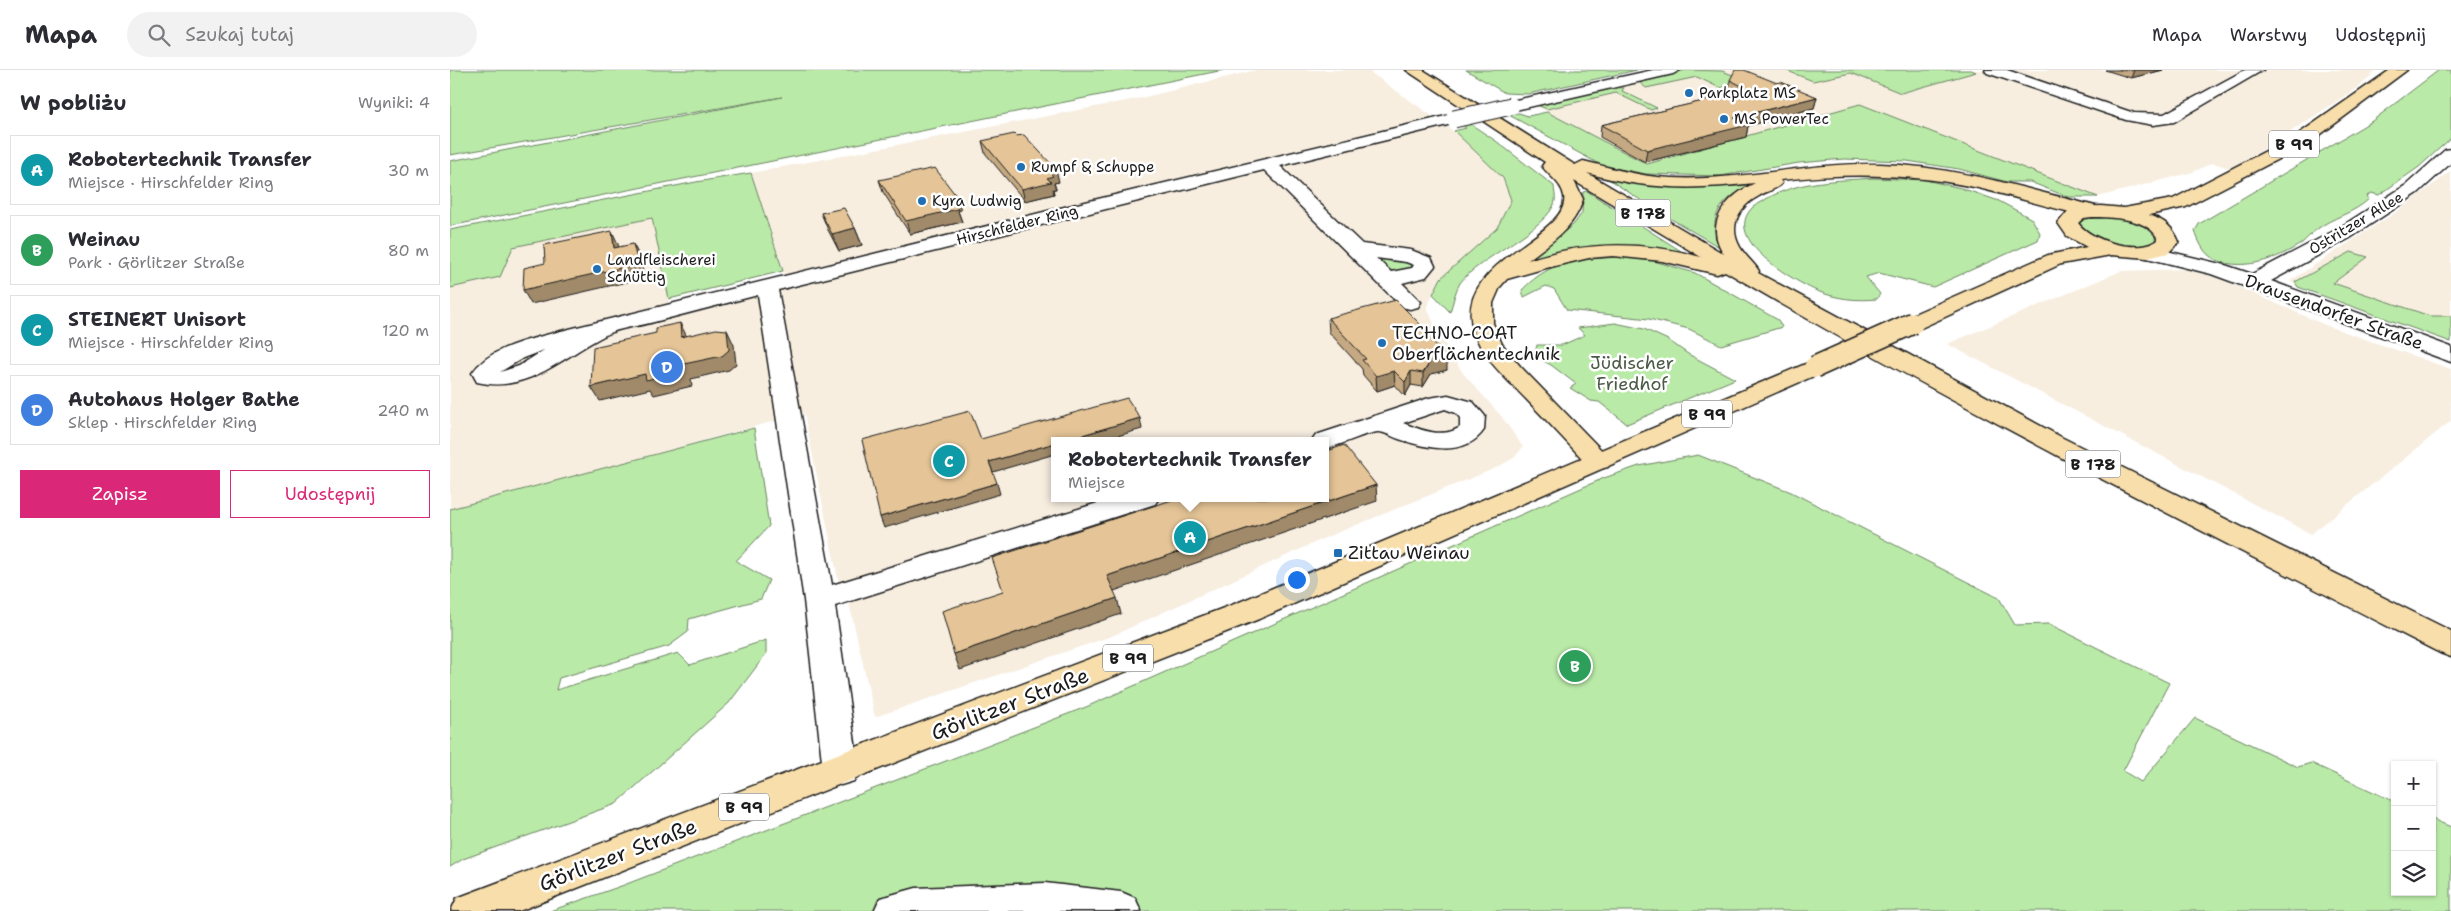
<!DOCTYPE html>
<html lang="pl">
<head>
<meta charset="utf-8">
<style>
  :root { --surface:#fff; --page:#f2f2f3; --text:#2b2b33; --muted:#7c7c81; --line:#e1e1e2; --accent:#db2777 }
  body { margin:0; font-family:"Shantell Sans",sans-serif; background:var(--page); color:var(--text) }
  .controls { position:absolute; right:15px; bottom:15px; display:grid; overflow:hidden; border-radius:0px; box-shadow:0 1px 4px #0004 }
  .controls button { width:45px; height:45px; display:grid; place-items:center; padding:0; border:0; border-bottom:1px solid var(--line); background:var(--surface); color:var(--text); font:25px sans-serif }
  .you { position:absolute; left:846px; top:509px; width:18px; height:18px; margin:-12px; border:4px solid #fff; border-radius:50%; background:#1a73e8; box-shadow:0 0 0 8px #1a73e833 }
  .badge { display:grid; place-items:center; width:32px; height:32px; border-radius:50%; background:var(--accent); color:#fff; font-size:16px; font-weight:700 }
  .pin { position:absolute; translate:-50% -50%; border:2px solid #fff; box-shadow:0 1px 5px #0006 }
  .popup { position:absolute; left:601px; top:367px; width:278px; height:65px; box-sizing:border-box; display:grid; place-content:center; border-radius:0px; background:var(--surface); filter:drop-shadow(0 1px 4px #0005); font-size:16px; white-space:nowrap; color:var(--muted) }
  .popup b { font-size:19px; color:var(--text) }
  .popup::after { content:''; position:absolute; left:50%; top:100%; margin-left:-10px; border:10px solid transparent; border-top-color:var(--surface) }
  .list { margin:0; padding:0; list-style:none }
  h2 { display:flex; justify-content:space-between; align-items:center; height:65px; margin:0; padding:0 20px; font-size:21px }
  h2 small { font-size:16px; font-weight:400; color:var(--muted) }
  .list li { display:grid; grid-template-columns:32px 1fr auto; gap:15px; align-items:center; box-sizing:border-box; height:70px; margin:0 10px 10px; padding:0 10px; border:1px solid var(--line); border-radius:0px }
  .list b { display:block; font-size:19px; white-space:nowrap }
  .list p { margin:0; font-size:16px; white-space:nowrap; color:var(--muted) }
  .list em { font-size:16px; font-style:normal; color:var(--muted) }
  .actions { display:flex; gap:10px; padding:15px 20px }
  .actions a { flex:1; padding:11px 0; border:1px solid var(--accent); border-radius:0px; text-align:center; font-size:18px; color:var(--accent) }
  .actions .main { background:var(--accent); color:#fff }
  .icon { flex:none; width:28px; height:28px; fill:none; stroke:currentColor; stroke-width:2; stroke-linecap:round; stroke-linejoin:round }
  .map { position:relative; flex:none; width:2001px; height:841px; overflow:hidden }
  header { display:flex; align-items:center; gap:30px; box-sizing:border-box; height:70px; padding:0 25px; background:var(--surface); border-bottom:1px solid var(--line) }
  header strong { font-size:24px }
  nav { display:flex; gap:28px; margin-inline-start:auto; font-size:18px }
  .search { width:350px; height:45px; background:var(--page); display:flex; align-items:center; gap:12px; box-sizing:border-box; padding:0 18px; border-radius:28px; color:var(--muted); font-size:19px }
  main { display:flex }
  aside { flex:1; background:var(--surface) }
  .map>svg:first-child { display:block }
  .built { fill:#f7eee0; fill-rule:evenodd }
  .green { fill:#baeaa8; stroke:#6b8362 }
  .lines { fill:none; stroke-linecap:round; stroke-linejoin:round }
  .minor-casing { stroke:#1c1c1c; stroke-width:3 }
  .major-casing { stroke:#1c1c1c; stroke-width:3 }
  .highway-casing { stroke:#1c1c1c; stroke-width:3 }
  .minor { fill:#fff; fill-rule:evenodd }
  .major { fill:#f8deab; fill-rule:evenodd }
  .highway { fill:#f8deab; fill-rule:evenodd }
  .minor-bridge-casing { stroke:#1c1c1c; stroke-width:19; stroke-linecap:butt }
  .major-bridge-casing { stroke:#1c1c1c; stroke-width:24; stroke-linecap:butt }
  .minor-bridge { stroke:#fff; stroke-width:17 }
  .major-bridge { stroke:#f8deab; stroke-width:21 }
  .wall { fill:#c5a982; stroke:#1c1c1c }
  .shaded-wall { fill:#a08a6a; stroke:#1c1c1c }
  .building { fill:#e5c597; stroke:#1c1c1c }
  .poi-dot { fill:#1f6fb2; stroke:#fff; stroke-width:2 }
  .labels { text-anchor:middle; stroke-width:5; stroke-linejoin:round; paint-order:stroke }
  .far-poi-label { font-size:15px; fill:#1c1c1c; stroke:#fff; text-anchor:start }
  .far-street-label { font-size:15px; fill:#1c1c1c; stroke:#fff }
  .shield { fill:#fff; stroke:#606060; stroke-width:1 }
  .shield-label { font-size:16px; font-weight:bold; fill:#1c1c1c }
  .street-label { font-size:18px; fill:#1c1c1c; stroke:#fff }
  .poi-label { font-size:18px; fill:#1c1c1c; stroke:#fff; text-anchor:start }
  .park-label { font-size:18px; fill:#4b5a46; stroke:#fff }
  .near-street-label { font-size:21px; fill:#1c1c1c; stroke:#fff }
</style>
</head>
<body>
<header>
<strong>Mapa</strong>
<div class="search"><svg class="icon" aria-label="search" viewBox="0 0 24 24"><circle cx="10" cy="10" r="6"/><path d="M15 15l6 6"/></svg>Szukaj tutaj</div>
<nav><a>Mapa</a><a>Warstwy</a><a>Udostępnij</a></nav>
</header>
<main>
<aside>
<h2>W pobliżu<small>Wyniki: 4</small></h2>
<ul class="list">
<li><span class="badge" style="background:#0f9aa8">A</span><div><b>Robotertechnik Transfer</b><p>Miejsce · Hirschfelder Ring</p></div><em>30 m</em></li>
<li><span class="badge" style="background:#2e9e5b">B</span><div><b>Weinau</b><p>Park · Görlitzer Straße</p></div><em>80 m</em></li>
<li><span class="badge" style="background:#0f9aa8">C</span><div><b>STEINERT Unisort</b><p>Miejsce · Hirschfelder Ring</p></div><em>120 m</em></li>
<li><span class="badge" style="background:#3f7fe0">D</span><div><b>Autohaus Holger Bathe</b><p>Sklep · Hirschfelder Ring</p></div><em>240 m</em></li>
</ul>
<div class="actions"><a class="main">Zapisz</a><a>Udostępnij</a></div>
</aside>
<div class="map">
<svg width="2001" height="841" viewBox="0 0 2001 841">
  <rect width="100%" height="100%" fill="#fff"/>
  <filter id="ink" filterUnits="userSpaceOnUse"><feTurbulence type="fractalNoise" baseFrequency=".02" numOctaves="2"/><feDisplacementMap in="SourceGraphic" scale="10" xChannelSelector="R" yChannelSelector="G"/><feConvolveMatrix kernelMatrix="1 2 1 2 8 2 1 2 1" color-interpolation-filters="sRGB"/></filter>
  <g filter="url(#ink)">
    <g class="built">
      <path d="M806 0H917L1013 68 1053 108 1061 130 1047 158 991 208 977 237 988 263 1013 303 1052 347 1073 377 1064 388 1046 398 877 467 662 566 425 647 398 528 388 509 354 343 0 440V218L50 207 63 177 202 148 222 245 338 216 301 103 691 28ZM605 371H875V428H605Z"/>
      <polygon points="1236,0 1927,0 1910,16 1816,78 1780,98 1762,93 1743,102 1648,127 1410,34 1197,94 1084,35"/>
      <polygon points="2001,101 2001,272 1848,217 1840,211 1949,140"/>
      <polygon points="1737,199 1769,208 1875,255 2001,299 2001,351 1861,464 1497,274 1671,201"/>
    </g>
    <g class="green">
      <polygon points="0,0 774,0 0,156 0,91 332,27 0,85"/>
      <polygon points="1016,0 1187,0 1078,24 1055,23"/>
      <polygon points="1236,0 1272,1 1298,11 1270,18 1247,7 1196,18 1188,11"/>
      <polygon points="1335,0 1521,0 1526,2 1451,23 1401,3 1363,11"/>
      <path d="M1989 0H2001V68L1969 97 1929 125 1921 123 1917 126 1919 129C1903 144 1882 147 1866 160 1861 163 1857 169 1852 173 1829 189 1788 204 1761 187 1753 182 1748 170 1745 161L1749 154 1922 51Z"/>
      <polygon points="1160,17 1174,18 1172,21 1207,38 1201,40 1166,23 1097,39 1087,35"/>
      <polygon points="1410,34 1648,127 1618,127 1580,112 1557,112 1509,99 1457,91 1394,89 1349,93 1270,106 1196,104 1153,96 1057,44 1069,43 1078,46 1097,42 1197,94"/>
      <path d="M1019 53 1046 71 1104 116C1104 120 1106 127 1105 131 1100 158 1028 188 1010 213 1005 221 1003 233 1000 242L983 224 991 208 1047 158 1061 130 1053 108 1004 61 1016 58 1011 54Z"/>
      <polygon points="301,103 333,201 219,229 202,148 63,177 50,207 0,218 0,160 246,112"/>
      <path d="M1157 108C1205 120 1251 120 1299 114L1301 116C1283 124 1263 136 1265 159 1265 165 1269 173 1271 178L1204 139Z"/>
      <path d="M1423 108 1475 110 1511 118 1549 131 1582 149 1590 163 1588 170 1483 217 1429 203 1416 207 1430 224 1427 229C1406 231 1387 229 1367 221 1344 211 1270 169 1303 137 1307 134 1313 132 1316 129 1350 110 1386 111 1423 108Z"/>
      <path d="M1137 121 1231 181C1219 180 1209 178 1197 176 1157 171 1117 178 1079 189L1124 154 1132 143 1133 122Z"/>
      <path d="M1645 147C1666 148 1689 149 1705 165V170C1694 182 1651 176 1639 166 1635 163 1632 158 1629 154L1631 150Z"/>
      <polygon points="1901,182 1918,187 1883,213 1980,246 2001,246 2001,272 1848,217 1845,212"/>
      <path d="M1170 187 1197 189 1245 203 1328 250 1332 257 1271 275 1239 259 1199 249 1117 240 1104 219 1096 216 1074 227 1072 220C1103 188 1129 190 1170 187Z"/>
      <polygon points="937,189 961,192 962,197 959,201 942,201 929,191"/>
      <polygon points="1165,253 1194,259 1218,270 1238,284 1285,309 1177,354 1149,332 1141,331 1120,318 1126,314 1101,295 1084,286 1087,275 1112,275 1135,265 1128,258"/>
      <polygon points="304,358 319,456 286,491 319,510 311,529 239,549 238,562 219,576 109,608 106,620 228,583 240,595 316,570 316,584 279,633 166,734 13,789 0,797 0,439"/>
      <polygon points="1248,385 1341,422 1549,528 1565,555 1599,554 1719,613 1673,701 1691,712 1745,648 1848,697 1861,693 1945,732 1945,822 1982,822 1982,749 2001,757 2001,841 100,841 174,815 636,637 1154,408 1189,396"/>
    </g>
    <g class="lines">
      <defs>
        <g id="minor">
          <polygon points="1203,0 1230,0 1223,4 1061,41 1053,36 1061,31"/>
          <polygon points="1535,0 1557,0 1684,43 1714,44 1795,0 1813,0 1724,52 1703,55 1676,50 1537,3"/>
          <path d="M1004 44 1010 46 1012 49 1010 52 830 96 912 174 961 180 981 188 985 196 976 207 952 213 971 232 968 237 960 239 952 237 814 100 328 220 382 515 664 428H709L705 434 385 536 409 700 404 711 391 715 378 711 373 700 354 530 308 225C273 234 238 243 204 252 190 256 175 257 162 262 117 282 80 325 27 312L22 303C40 277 79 270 107 262L606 139ZM926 188 956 192 964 195 962 198 941 202ZM94 280 69 296 50 302 73 288Z"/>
          <polygon points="2001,79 2001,93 1968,123 1900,168 1821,211 2001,277 2001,292 1761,204 1689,186 1686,182 1689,178 1696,176 1775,195 1802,204 1886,160 1956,115 1995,80"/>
          <path d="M998 325 1023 332 1035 346 1034 360C1015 388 976 378 949 369 943 367 933 361 927 362 909 365 892 375 875 379V371H862L866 365 979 328ZM995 339 1006 343 1010 348V357C993 369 971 360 953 353Z"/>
          <polygon points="595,813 671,822 685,828 691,841 424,841 430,828 466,818"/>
        </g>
        <g id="major">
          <path d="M1940 0H1957L1859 73 1736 137 1699 145C1714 150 1723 157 1729 172L1718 183 1698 188 1661 185 1611 194 1471 258 1463 260 1455 258 1452 253 1455 248 1598 185 1637 177 1617 166 1608 153 1618 141 1631 137 1651 136 1674 138 1723 129 1847 65ZM1642 147C1661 147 1701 148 1708 170 1689 185 1641 171 1628 153L1634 148Z"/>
          <polygon points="1365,290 1373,292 1377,297 1373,302 809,549 69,841 1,841 7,828 787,533"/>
        </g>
        <path id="highway" d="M956 0H973L1125 95 1133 91C1158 97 1181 104 1207 107 1281 114 1355 92 1430 94 1504 96 1577 119 1649 137L1651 141 1649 145 1642 147C1602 139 1563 126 1524 117 1459 103 1396 103 1330 110L1332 113C1327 120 1316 121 1309 126 1289 136 1278 156 1290 177 1295 186 1304 193 1309 201L1308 203 1613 368 2001 561V587L1990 583C1749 460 1508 338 1275 201L1267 204 1212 191 1163 186 1139 188 1096 198 1057 209 1050 217 1043 233V253L1052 274 1070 296 1162 391 1158 397 1149 399 1140 397C1119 374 1098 352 1077 330 1058 310 1033 289 1024 262 999 192 1121 167 1114 126 1112 113 1099 106 1092 96L1095 92ZM1137 103C1195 120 1245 120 1305 113 1277 126 1253 153 1274 184ZM1124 111 1251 187C1193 171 1136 171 1078 190 1101 172 1125 158 1133 129Z"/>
      </defs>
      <use href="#minor" class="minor-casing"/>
      <use href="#major" class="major-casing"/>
      <use href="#highway" class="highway-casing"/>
      <use href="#minor" class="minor"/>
      <use href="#major" class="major"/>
      <use href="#highway" class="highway"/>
      <defs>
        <polyline id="minor-bridge" points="1004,49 1061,36"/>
        <polyline id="major-bridge" points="1365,297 1463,253"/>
      </defs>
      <use href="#minor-bridge" class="minor-bridge-casing"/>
      <use href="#major-bridge" class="major-bridge-casing"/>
      <use href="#minor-bridge" class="minor-bridge"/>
      <use href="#major-bridge" class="major-bridge"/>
    </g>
    <g class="wall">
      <polygon points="1655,0 1713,0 1681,8"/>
      <polygon points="1280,10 1327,13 1367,27 1364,38 1298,56 1296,67 1195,92 1150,67 1151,55 1284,24 1279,21"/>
      <polygon points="532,71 609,112 604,113 606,119 603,119 604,124 575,131 535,83"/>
      <polygon points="429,110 511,140 508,141 512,152 460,164 433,122"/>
      <polygon points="371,143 405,158 412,175 389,181 378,160"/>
      <polygon points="878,248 986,275 997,300 981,304 973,317 961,315 955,326 945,315 927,321 913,305 912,299 879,262"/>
    </g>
    <g class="shaded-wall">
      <polygon points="1684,0 1713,0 1681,8"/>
      <polygon points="1367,27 1364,38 1298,56 1296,67 1195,92 1197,80 1284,48"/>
      <polygon points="606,99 609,112 604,113 606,119 603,119 604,124 575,131 572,119 597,108 598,101"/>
      <polygon points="507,127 511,140 508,141 512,152 460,164 456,151 500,129"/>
      <polygon points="405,158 412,175 389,181 382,164"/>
      <polygon points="162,161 168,174 171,191 164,178"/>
      <polygon points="183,174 190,187 194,208 81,234 73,220"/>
      <polygon points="230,253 237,267 231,267"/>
      <polygon points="277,260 284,275 286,294 279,300 241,309 242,316 204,325 200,319 150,331 141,317 234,294"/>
      <polygon points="997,285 997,300 981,304 973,317 973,303 981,290"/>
      <polygon points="944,301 945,315 927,321 926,306"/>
      <polygon points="961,301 961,315 955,326 955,312"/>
      <polygon points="690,348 692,359 650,371 612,371"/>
      <polygon points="605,373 605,384 543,402 539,392"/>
      <polygon points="547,413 550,424 434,458 430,447"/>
      <polygon points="926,415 927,431 661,522 657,506"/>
      <polygon points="667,528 671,544 510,600 504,584"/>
    </g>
    <g class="building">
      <polygon points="1285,0 1294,0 1327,13 1331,12 1367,27 1284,48 1298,55 1197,80 1151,55 1300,20 1280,10"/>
      <polygon points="564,64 566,66 574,65 606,99 598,101 603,106 597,108 601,112 572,119 532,71"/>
      <polygon points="485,98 507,127 500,129 508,139 456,151 429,110"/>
      <polygon points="394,138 405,158 382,164 371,143"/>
      <polygon points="162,161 164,178 183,174 188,194 73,220 74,198 95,193 94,175"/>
      <polygon points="946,230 986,270 982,271 997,285 981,290 973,303 961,301 955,312 944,301 926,306 912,290 916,289 878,248"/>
      <polygon points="230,253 231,267 266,259 277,260 279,280 272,286 234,294 234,301 196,310 195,304 141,317 143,277 206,263 206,258"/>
      <polygon points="677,328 690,348 612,371 605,371 605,373 539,392 547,413 430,447 412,370 520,341 531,369"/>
      <polygon points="894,375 926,415 657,506 667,528 504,584 492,541 553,521 542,488 728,428 875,428 875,382"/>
    </g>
  </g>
  <g class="poi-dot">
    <circle cx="1239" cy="23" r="5"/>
    <circle cx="1274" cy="49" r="5"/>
    <circle cx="571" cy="97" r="5"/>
    <circle cx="472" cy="131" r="5"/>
    <circle cx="147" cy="199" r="5"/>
    <circle cx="932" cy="273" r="5"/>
    <rect x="883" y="478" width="10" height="10" rx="2.5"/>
  </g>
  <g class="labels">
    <g class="far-poi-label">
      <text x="1249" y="28">Parkplatz MS</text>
      <text x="1284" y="54">MS PowerTec</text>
      <text x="581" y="102">Rumpf &amp; Schuppe</text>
      <text x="482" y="136">Kyra Ludwig</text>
      <text x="157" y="195">Landfleischerei<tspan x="157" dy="17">Schüttig</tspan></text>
    </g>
    <g class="far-street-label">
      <text transform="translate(1906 153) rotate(-31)" y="5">Ostritzer Allee</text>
      <text transform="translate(567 155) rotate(-14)" y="5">Hirschfelder Ring</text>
    </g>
    <g class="shield">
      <rect x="1819" y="60.5" width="50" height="27" rx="4"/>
      <rect x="1165.5" y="129.5" width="55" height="27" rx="4"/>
      <rect x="1232" y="330.5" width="50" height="27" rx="4"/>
      <rect x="1615.5" y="380.5" width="55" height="27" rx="4"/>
      <rect x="653" y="574.5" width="50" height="27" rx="4"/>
      <rect x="269" y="723.5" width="50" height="27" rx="4"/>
    </g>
    <g class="shield-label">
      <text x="1844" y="80">B 99</text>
      <text x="1193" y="149">B 178</text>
      <text x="1257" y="350">B 99</text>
      <text x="1643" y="400">B 178</text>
      <text x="678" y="594">B 99</text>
      <text x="294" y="743">B 99</text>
    </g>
    <g class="street-label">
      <text transform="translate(1884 242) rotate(20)" y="6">Drausendorfer Straße</text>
    </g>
    <g class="poi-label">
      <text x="942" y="269">TECHNO-COAT<tspan x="942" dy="21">Oberflächentechnik</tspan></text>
      <text x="898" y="489">Zittau Weinau</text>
    </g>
    <g class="park-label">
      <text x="1182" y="299">Jüdischer<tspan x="1182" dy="21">Friedhof</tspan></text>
    </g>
    <g class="near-street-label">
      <text transform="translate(560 634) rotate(-21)" y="7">Görlitzer Straße</text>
      <text transform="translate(168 785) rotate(-21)" y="7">Görlitzer Straße</text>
    </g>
  </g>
</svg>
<div class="controls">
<button>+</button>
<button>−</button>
<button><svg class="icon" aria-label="layers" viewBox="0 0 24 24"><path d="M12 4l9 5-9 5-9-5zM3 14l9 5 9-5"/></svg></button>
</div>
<div class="you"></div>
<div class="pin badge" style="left:740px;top:467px;background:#0f9aa8">A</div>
<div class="popup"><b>Robotertechnik Transfer</b>Miejsce</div>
<div class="pin badge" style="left:1125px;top:596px;background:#2e9e5b">B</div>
<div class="pin badge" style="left:499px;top:391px;background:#0f9aa8">C</div>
<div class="pin badge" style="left:217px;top:297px;background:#3f7fe0">D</div>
</div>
</main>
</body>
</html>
